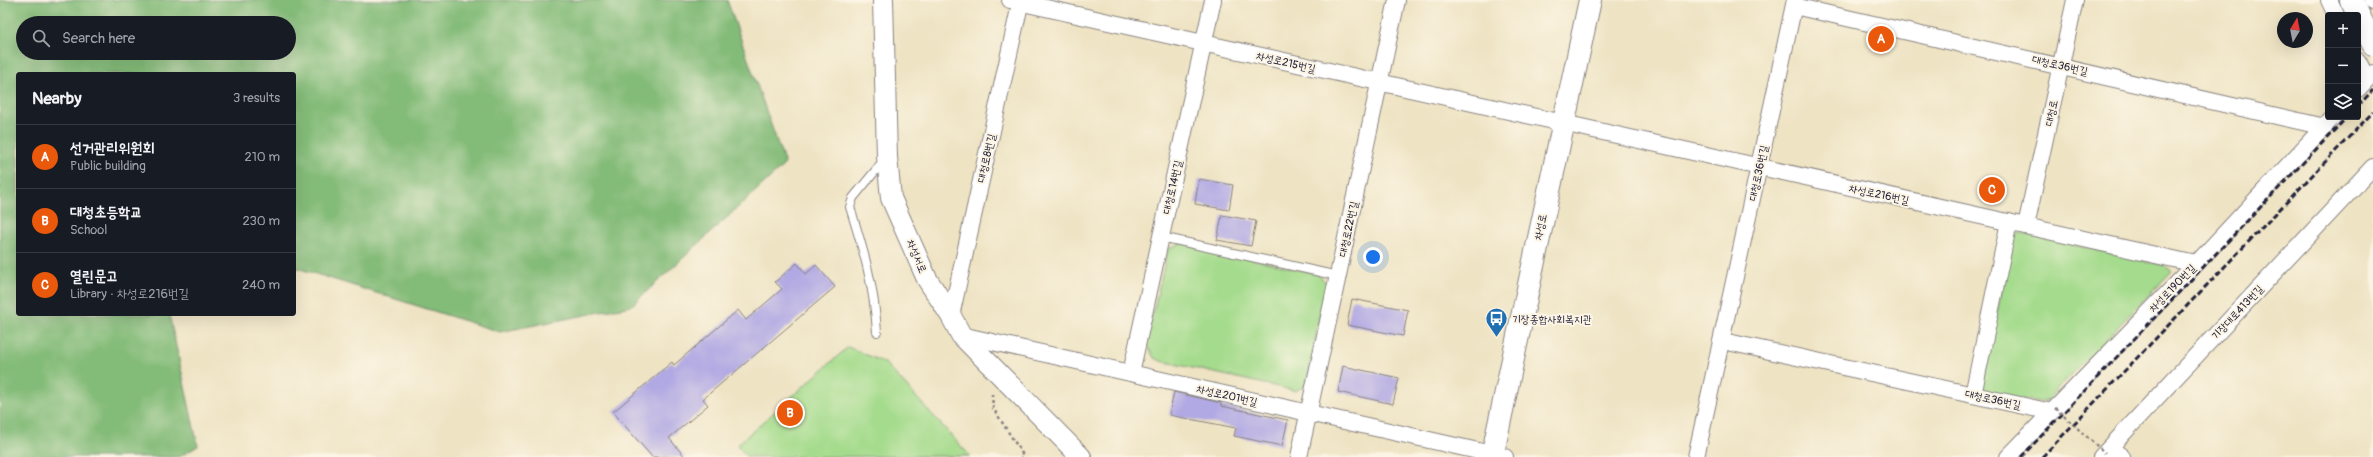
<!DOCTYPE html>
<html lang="en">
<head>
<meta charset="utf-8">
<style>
  :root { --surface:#171b24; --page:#20242c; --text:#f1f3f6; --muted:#9ea1a6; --line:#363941; --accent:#ea580c }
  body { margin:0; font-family:Pangolin,"Poor Story",sans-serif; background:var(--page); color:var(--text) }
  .controls { position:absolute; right:12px; top:12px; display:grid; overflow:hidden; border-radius:4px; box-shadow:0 4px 16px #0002 }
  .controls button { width:36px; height:36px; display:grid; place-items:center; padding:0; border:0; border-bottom:1px solid var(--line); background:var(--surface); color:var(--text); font:20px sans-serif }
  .compass { position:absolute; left:2277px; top:12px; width:36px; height:36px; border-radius:50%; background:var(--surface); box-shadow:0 4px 16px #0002; rotate:10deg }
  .you { position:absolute; left:1373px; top:257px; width:14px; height:14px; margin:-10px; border:3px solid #fff; border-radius:50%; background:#1a73e8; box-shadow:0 0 0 6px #1a73e833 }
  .badge { display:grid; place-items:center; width:26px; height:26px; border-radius:50%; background:var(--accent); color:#fff; font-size:13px; font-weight:700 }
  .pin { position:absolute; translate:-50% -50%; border:2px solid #fff; box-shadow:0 1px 4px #0006 }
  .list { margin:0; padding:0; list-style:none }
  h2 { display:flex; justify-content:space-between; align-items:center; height:52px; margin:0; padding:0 16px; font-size:17px }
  h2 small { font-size:13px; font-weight:400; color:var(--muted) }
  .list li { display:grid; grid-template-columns:26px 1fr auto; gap:12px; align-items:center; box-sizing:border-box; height:64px; padding:0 16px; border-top:1px solid var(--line) }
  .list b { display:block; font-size:15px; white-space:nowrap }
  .list p { margin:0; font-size:13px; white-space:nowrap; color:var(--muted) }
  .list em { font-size:13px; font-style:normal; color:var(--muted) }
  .icon { flex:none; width:22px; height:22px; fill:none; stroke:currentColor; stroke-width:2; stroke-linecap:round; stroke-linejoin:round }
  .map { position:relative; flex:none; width:2373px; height:457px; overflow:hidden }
  .search { position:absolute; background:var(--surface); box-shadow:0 4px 16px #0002; left:16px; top:16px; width:280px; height:44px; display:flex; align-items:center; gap:10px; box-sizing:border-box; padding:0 14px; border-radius:22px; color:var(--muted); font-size:15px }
  .panel { position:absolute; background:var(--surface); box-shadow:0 4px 16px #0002; left:16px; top:72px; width:280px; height:244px; border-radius:4px }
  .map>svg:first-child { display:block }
  .green { fill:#a4db8c; stroke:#637e64 }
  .forest { fill:#83bb78; stroke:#526e5a; fill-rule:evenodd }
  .building { fill:#b1a9e3 }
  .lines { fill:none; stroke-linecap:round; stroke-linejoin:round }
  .service-casing { stroke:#88827f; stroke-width:10 }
  .minor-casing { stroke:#88827f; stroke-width:18 }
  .tertiary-casing { stroke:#88827f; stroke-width:22 }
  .secondary-casing { stroke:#88827f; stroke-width:24 }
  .path { stroke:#88827f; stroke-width:2.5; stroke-dasharray:3 3; stroke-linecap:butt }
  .service { stroke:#fff; stroke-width:8 }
  .minor { stroke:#fff; stroke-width:16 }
  .tertiary { stroke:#fff; stroke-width:20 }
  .secondary { stroke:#fff; stroke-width:22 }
  .rail { stroke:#22223b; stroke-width:3; stroke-dasharray:6 3; stroke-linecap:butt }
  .path-bridge { stroke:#88827f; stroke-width:2.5; stroke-dasharray:3 3; stroke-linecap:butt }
  .labels { text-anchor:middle; stroke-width:4; stroke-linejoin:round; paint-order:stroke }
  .street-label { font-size:11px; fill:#22223b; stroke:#fcf5e5 }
  .poi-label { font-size:11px; fill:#22223b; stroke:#fcf5e5; text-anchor:start }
</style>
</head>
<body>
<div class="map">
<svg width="2373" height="457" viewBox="0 0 2373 457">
  <rect width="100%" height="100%" fill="#fcf5e5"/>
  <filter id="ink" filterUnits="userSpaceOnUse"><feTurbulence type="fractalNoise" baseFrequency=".025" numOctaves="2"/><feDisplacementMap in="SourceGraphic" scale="8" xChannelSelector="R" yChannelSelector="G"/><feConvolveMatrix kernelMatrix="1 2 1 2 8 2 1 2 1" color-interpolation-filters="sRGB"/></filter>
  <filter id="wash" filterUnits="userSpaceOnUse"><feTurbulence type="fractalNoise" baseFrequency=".012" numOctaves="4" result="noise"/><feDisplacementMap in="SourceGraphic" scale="16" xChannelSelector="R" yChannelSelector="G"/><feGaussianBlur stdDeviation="0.9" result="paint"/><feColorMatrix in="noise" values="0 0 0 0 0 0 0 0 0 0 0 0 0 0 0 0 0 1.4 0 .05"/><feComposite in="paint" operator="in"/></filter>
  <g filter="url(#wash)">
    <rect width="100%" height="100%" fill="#eee3c3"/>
    <g class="green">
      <polygon points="2014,233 2021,233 2163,265 2172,271 2047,400 2041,402 1984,394 1981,387"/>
      <polygon points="1181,243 1318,274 1326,283 1306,385 1296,391 1161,361 1154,358 1146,343 1168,249"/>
      <polygon points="848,347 885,363 970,456 747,457 737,445"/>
    </g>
    <path class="forest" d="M0 0H727L785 164 631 306 500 332 294 267V74H18V314H169L198 446 179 457H0ZM23 23H289V53H23Z"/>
    <g id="blocks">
      <g class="building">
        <polygon points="1199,179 1233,185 1229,210 1195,204"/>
        <polygon points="1222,215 1256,221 1251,246 1217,240"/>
        <polygon points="797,263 806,274 816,265 835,287 703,399 708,405 669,438 685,457 652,457 613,412 672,362 674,365 738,310 746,320 782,289 775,282"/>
        <polygon points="1352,299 1408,310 1403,336 1347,325"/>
        <polygon points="1343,366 1399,378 1393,404 1338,392"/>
        <polygon points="1174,392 1221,403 1221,406 1288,420 1282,446 1234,436 1236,428 1169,415"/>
      </g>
    </g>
  </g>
  <g filter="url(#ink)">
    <use href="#blocks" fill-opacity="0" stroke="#88827f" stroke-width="1"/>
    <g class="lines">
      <defs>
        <g id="service">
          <polyline points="1161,237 1338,276"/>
          <path d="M877 332C874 285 864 252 850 207L853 198 885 159"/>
        </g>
        <g id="minor">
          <polyline points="1010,0 2196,264"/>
          <polyline points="2329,0 2336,15"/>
          <polyline points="2372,0 2373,2"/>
          <polyline points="1794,6 2325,127"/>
          <polyline points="2358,61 2367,79"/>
          <polyline points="2358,89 2373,73"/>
          <polyline points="2026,226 2075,0"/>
          <polyline points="951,316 1021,0"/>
          <polyline points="961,335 1505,457"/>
          <polyline points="1723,341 2052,412"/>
          <polyline points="1131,373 1213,0"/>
          <polyline points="1973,395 2009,222"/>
          <polyline points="2110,448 2122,457"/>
          <polyline points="1299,457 1397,0"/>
          <polyline points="1696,457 1795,0"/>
          <polyline points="2008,457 2196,264 2333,117"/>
          <polyline points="2101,457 2373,167"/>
        </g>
        <polyline id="tertiary" points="883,0 887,157 891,198 927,279 951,316 961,335 1081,457"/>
        <g id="secondary">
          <polyline points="2351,0 2373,44"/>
          <polyline points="1492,457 1590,0"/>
        </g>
      </defs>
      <use href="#service" class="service-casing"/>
      <use href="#minor" class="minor-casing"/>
      <use href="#tertiary" class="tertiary-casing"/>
      <use href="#secondary" class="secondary-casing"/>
      <polyline class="path" points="992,394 993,408 1023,455 1021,457"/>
      <use href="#service" class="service"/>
      <use href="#minor" class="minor"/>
      <use href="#tertiary" class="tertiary"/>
      <use href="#secondary" class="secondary"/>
      <g class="rail">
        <polyline points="2358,106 2373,90"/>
        <polyline points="2021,457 2347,117"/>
        <polyline points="2042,457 2373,112"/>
      </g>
      <polyline class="path-bridge" points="2055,408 2105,453"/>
    </g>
  </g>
  <defs>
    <symbol id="bus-pin" viewBox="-11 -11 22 30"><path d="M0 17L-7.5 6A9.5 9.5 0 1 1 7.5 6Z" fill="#1f6fb2" stroke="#fcf5e5"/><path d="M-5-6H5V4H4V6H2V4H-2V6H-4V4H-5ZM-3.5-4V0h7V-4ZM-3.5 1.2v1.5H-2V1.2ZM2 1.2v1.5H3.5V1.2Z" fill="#fff"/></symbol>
  </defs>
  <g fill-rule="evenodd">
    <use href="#bus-pin" x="1484" y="306" width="25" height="34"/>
  </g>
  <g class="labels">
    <g class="street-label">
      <text transform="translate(1286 62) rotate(13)" y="4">차성로215번길</text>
      <text transform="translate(2060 65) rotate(13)" y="4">대청로36번길</text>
      <text transform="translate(2051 113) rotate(-78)" y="4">대청로</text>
      <text transform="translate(986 158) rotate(-77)" y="4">대청로8번길</text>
      <text transform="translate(1758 173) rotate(-78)" y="4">대청로36번길</text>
      <text transform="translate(1172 187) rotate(-77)" y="4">대청로14번길</text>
      <text transform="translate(1879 194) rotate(12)" y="4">차성로216번길</text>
      <text transform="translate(1540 227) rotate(-78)" y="4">차성로</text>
      <text transform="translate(1348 229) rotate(-78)" y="4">대청로22번길</text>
      <text transform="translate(917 256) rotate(67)" y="4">차성서로</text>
      <text transform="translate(2172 288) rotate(-46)" y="4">차성로190번길</text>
      <text transform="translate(2237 312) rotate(-47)" y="4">기장대로413번길</text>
      <text transform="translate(1227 395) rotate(13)" y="4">차성로201번길</text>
      <text transform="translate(1993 399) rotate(12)" y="4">대청로36번길</text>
    </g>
    <g class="poi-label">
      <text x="1512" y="323">기장종합사회복지관</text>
    </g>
  </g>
</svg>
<div class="controls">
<button>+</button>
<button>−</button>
<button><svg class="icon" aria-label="layers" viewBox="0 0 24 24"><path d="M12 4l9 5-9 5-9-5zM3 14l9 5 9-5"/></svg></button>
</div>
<svg class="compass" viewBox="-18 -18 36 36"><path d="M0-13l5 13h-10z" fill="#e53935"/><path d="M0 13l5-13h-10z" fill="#9ea1a6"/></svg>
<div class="you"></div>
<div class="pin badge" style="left:1881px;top:39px">A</div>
<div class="pin badge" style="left:790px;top:413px">B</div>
<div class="pin badge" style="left:1992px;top:190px">C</div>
<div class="search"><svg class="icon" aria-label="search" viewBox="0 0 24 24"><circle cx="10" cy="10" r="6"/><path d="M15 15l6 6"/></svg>Search here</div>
<section class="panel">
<h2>Nearby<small>3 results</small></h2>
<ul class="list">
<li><span class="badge">A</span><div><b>선거관리위원회</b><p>Public building</p></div><em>210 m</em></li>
<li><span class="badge">B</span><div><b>대청초등학교</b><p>School</p></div><em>230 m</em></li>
<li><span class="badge">C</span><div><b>열린문고</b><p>Library · 차성로216번길</p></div><em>240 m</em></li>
</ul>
</section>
</div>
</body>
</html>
